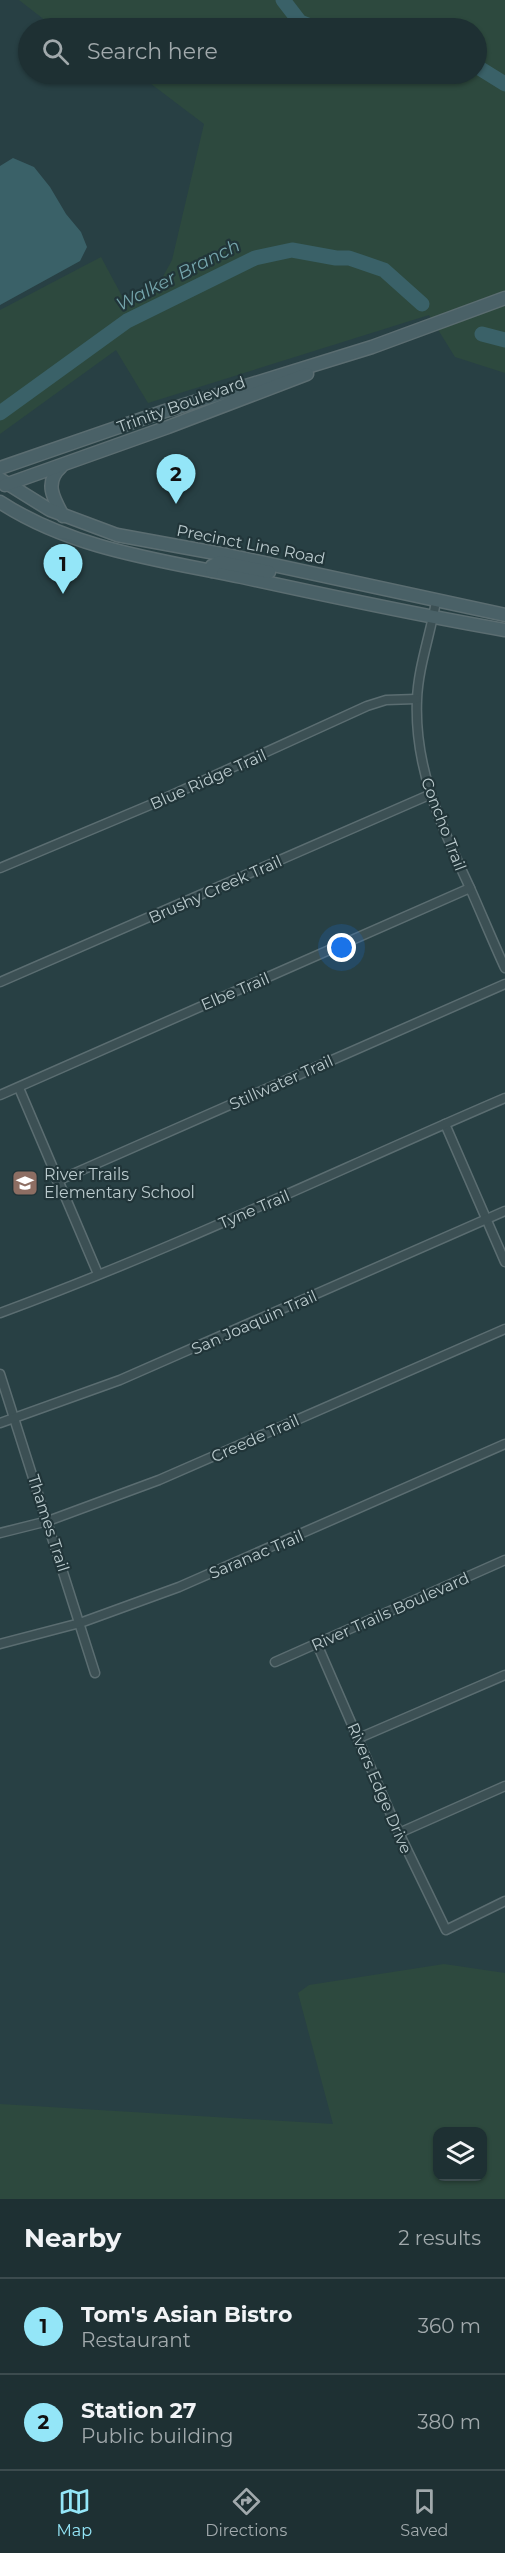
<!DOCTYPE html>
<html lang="en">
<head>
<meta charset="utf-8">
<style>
  :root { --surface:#1e3033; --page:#2b3c3f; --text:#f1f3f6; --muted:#a1a9ac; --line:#3c4b4e; --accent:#94e6f8 }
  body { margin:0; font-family:Montserrat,sans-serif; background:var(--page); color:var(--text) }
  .controls { position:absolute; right:18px; bottom:18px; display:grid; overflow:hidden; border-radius:12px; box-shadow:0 2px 4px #0004 }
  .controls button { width:54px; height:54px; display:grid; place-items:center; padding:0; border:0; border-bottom:2px solid var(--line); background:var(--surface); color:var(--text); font:30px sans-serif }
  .you { position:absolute; left:342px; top:948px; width:21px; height:21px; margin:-15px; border:4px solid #fff; border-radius:50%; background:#1a73e8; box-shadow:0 0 0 9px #1a73e833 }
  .badge { display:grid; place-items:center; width:39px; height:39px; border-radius:50%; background:var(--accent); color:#111; font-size:20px; font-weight:700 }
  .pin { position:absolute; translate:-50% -50px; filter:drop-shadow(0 2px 3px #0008) }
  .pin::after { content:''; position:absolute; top:32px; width:21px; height:18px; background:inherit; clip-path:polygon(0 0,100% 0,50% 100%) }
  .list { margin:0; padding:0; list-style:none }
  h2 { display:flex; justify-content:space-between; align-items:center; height:78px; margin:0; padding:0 24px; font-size:26px }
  h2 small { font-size:20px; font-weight:400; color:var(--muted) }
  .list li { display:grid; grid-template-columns:39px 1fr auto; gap:18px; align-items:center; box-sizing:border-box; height:96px; padding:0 24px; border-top:2px solid var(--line) }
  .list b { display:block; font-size:22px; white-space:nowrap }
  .list p { margin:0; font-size:20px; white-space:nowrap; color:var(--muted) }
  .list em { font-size:20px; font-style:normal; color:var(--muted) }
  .icon { flex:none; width:33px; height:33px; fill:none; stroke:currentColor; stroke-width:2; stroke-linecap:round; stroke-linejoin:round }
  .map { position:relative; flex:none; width:505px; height:2199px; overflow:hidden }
  .search { position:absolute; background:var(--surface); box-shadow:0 2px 4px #0004; left:18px; right:18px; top:18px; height:66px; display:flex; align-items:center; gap:15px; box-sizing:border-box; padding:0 21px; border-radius:33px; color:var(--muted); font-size:22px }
  .sheet { height:270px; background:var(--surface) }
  nav { display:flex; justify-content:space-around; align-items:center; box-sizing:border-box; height:84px; border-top:2px solid var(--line); background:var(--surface); font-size:16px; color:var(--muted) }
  nav a { display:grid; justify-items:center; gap:3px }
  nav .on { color:var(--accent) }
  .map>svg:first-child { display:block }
  .green { fill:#2d493e; fill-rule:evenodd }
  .water { fill:#3a6168 }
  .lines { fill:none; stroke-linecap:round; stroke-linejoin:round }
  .river { stroke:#3a6168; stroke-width:15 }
  .street-casing { stroke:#5b6d71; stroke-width:11 }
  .secondary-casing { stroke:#5b6d71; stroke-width:15 }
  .street { stroke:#3c5054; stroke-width:8 }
  .secondary { stroke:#4a6167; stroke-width:12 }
  .labels { text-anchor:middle; stroke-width:4.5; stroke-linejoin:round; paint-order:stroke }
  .street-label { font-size:16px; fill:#bacacd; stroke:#213539 }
  .poi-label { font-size:16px; fill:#bacacd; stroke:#213539; text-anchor:start }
  .water-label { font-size:18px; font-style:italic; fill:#74a4ab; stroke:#213539 }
</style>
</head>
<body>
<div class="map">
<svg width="505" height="2199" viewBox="0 0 505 2199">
  <rect width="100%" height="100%" fill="#284044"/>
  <g class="green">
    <polygon points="19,0 505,0 505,373 455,357 429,315 148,403 116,350 0,434 0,310 101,257 123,298 159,284 172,260 204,124 138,74 476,74 476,28 55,28"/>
    <path d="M444 1964 505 1973V2199H0V2104L333 2124 298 1993 309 1985ZM438 2132H482V2176H438Z"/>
  </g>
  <polygon class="water" points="13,158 34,167 50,187 66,214 81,232 87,247 80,261 0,305 0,166"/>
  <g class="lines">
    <g class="river">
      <polyline points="283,0 300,22 315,28"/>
      <polyline points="476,66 505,84"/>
      <polyline points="482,334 505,340"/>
      <polyline points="0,413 127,321 255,258 292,250 336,258 349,258 384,270 422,304"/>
    </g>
    <defs>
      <g id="street">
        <path d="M436 601C431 633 418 667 417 700 414 769 442 828 470 888 482 915 493 942 505 968"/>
        <polyline points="0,868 150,805 367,706 386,700 416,699"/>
        <polyline points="0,982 429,795"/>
        <polyline points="19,1088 98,1274"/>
        <polyline points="0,1095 470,888"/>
        <polyline points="445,1124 505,1262"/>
        <polyline points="57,1181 505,984"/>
        <path d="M0 1313C172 1250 337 1170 505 1098"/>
        <polyline points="0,1374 95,1673"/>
        <polyline points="0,1423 120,1380 505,1211"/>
        <polyline points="0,1533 48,1521 159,1480 505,1329"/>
        <polyline points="0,1644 80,1623 179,1587 505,1444"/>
        <polyline points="317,1644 399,1833 446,1930 505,1901"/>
        <polyline points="275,1662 505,1560"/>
        <polyline points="359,1738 505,1675"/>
        <polyline points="399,1833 505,1786"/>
      </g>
      <g id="secondary">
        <path d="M61 467C44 482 53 498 63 516"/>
        <polyline points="0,468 162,412 372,347 505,298"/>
        <polyline points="0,479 50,510 117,535 232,556 505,615"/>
        <polyline points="5,485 168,427 307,374"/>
        <path d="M0 502C72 549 160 560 242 577 329 596 417 615 505 630"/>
        <polyline points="212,571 212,566 220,562 269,572"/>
      </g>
    </defs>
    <use href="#street" class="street-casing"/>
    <use href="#secondary" class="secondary-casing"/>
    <use href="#street" class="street"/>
    <use href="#secondary" class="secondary"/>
  </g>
  <defs>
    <symbol id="school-square" viewBox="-11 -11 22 22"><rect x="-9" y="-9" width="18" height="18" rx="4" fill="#8d6e63" stroke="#213539"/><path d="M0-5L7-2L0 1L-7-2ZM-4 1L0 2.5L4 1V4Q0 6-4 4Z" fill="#fff"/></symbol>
  </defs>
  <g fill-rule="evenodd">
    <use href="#school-square" x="10" y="1168" width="30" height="30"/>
  </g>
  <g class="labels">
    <g class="street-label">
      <text transform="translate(181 404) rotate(-20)" y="6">Trinity Boulevard</text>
      <text transform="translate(251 544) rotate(11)" y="6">Precinct Line Road</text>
      <text transform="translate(208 779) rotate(-24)" y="6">Blue Ridge Trail</text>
      <text transform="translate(444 824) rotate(69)" y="6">Concho Trail</text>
      <text transform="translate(215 889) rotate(-24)" y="6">Brushy Creek Trail</text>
      <text transform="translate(235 991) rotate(-23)" y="6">Elbe Trail</text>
      <text transform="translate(281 1082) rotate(-24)" y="6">Stillwater Trail</text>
      <text transform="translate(254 1209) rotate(-23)" y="6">Tyne Trail</text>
      <text transform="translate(254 1322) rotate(-24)" y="6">San Joaquin Trail</text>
      <text transform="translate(255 1438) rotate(-24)" y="6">Creede Trail</text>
      <text transform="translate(49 1523) rotate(72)" y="6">Thames Trail</text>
      <text transform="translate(256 1554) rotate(-23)" y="6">Saranac Trail</text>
      <text transform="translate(390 1611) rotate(-24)" y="6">River Trails Boulevard</text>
      <text transform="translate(380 1788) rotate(67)" y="6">Rivers Edge Drive</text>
    </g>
    <g class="poi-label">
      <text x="44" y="1180">River Trails<tspan x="44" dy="18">Elementary School</tspan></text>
    </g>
    <g class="water-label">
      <text transform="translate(178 275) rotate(-27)" y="6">Walker Branch</text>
    </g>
  </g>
</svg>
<div class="controls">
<button><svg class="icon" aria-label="layers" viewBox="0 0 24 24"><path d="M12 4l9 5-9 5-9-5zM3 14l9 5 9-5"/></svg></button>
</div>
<div class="you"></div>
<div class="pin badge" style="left:63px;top:594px">1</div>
<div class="pin badge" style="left:176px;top:504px">2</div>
<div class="search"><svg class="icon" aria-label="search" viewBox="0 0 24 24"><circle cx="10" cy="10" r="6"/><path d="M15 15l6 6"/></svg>Search here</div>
</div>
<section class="sheet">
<h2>Nearby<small>2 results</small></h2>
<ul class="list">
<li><span class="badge">1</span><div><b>Tom's Asian Bistro</b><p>Restaurant</p></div><em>360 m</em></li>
<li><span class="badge">2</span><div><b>Station 27</b><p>Public building</p></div><em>380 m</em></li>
</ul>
</section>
<nav>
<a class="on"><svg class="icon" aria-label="map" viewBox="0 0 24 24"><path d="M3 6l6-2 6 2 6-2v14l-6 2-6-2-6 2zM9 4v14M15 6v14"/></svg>Map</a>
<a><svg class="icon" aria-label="directions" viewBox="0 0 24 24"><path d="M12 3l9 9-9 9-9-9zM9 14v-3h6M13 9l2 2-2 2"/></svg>Directions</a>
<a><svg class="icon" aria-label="saved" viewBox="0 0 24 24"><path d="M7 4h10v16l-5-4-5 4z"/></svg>Saved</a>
</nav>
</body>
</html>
